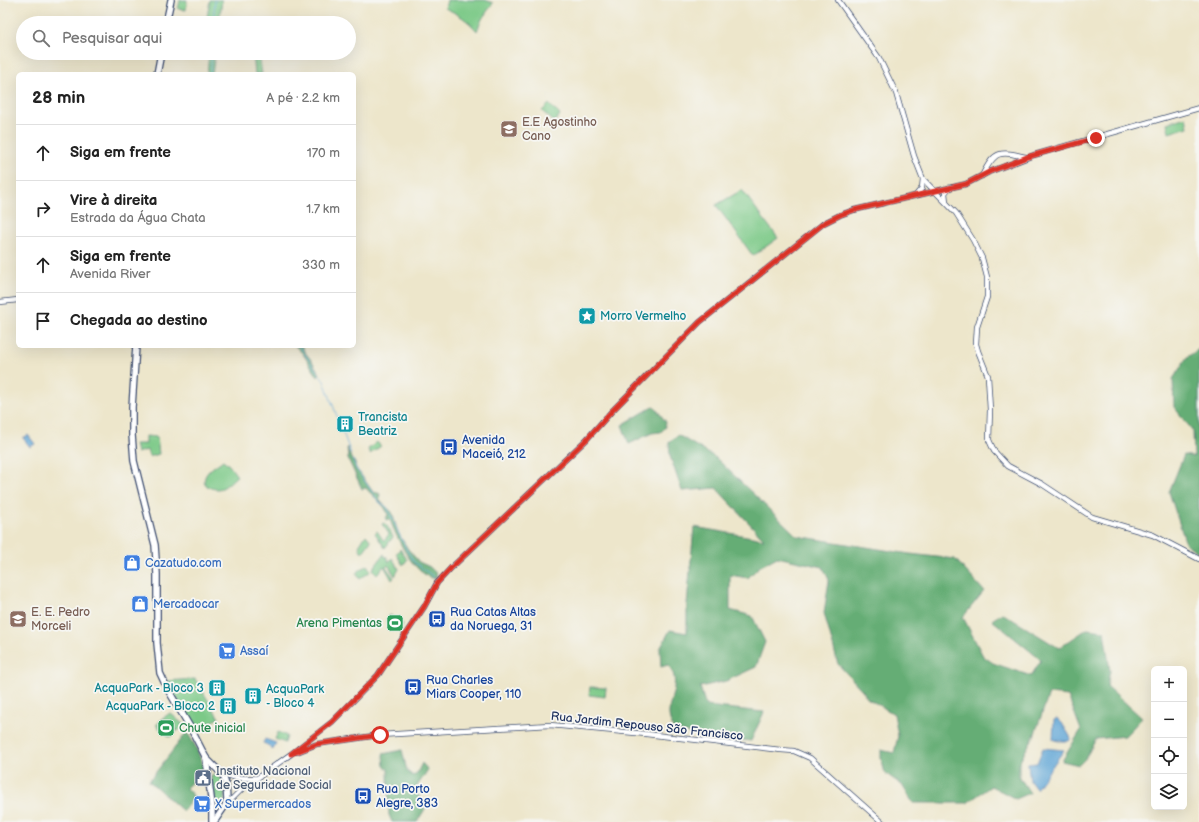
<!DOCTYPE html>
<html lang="pt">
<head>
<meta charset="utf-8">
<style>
  :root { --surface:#fff; --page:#f2f2f2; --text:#222; --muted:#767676; --line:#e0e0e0 }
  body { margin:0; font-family:"Balsamiq Sans",sans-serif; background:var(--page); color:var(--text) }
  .controls { position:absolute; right:12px; bottom:12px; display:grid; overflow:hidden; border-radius:6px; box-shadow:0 4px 16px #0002 }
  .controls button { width:36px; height:36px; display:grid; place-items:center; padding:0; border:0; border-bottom:1px solid var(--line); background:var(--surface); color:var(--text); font:20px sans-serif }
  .stop { position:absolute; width:12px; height:12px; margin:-9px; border:3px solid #d93025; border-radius:50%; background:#fff }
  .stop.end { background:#d93025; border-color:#fff; box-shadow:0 1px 4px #0008 }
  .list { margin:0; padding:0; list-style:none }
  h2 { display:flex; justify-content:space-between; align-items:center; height:52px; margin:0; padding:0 16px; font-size:17px }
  h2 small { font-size:13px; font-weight:400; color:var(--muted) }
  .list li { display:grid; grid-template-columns:26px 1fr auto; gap:12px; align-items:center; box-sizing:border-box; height:56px; padding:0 16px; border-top:1px solid var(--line) }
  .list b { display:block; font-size:15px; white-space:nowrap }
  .list p { margin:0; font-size:13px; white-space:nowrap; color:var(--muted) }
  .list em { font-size:13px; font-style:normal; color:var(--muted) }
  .icon { flex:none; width:22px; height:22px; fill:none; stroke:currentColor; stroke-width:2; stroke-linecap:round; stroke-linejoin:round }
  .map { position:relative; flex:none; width:1199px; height:822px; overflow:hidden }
  .search { position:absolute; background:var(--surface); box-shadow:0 4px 16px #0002; left:16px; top:16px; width:340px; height:44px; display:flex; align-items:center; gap:10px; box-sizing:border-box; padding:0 14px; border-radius:22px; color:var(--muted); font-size:15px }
  .panel { position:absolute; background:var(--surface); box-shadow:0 4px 16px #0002; left:16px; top:72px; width:340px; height:276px; border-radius:6px }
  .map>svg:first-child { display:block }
  .green { fill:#7cc987; stroke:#4c7c72 }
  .forest { fill:#65ad74; stroke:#406e69 }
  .water { fill:#5ea5d5; stroke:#3c6a9a }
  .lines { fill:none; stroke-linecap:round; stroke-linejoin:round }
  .stream { stroke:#5ea5d5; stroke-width:1 }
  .minor-casing { stroke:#3a4a6e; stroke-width:6 }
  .major-casing { stroke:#3a4a6e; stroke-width:8 }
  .minor { stroke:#fff; stroke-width:4.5 }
  .major { stroke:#fff; stroke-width:5.5 }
  .route { stroke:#d93025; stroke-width:5 }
  .labels { text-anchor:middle; stroke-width:3.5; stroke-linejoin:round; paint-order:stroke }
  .education-label { font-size:12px; fill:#785e54; stroke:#f6f6f2; text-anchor:start }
  .culture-label { font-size:12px; fill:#0d838f; stroke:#f6f6f2; text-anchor:start }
  .transit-label { font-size:12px; fill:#164399; stroke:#f6f6f2; text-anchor:start }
  .shop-label { font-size:12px; fill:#366cbe; stroke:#f6f6f2; text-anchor:start }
  .leisure-label { font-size:12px; fill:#27864d; stroke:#f6f6f2; text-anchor:end }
  .street-label { font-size:12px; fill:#1b2f5e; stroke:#f6f6f2 }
  .service-label { font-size:12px; fill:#4e5e75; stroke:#f6f6f2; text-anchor:start }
</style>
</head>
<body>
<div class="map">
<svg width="1199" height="822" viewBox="0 0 1199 822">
  <rect width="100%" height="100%" fill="#f6f6f2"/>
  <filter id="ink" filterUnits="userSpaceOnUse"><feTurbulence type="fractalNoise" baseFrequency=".025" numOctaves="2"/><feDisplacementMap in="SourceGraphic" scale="8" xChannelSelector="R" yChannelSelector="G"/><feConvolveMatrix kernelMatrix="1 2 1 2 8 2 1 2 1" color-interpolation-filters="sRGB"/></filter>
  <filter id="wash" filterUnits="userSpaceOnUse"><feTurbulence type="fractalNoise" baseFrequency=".012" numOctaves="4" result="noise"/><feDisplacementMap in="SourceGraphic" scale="16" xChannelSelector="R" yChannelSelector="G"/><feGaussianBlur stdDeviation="0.9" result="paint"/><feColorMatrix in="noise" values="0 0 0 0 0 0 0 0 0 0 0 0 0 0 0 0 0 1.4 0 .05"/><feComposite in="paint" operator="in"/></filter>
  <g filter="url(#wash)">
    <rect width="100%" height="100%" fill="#ede6cb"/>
    <g class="green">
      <polygon points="180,0 187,0 186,10 178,9"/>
      <polygon points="210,0 222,0 219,23 206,23"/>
      <path d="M447 0H485L493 3 482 19 477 31C468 20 458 14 445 8Z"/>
      <polygon points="209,53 217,53 214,61 212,74 207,74"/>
      <polygon points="253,53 259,53 262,74 255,74"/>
      <polygon points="549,104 560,115 554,122 542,111"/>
      <polygon points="1186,117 1188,127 1169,133 1167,123"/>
      <polygon points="742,190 778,238 753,256 716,205"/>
      <polygon points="146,436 157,437 159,454 149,457 147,450 137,453 135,444 146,444"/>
      <polygon points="377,442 381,446 370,454 368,449"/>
      <path d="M223 460 229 465 237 476C232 480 227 486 222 488 215 491 201 487 205 477 208 469 217 465 223 460Z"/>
      <polygon points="384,523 387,526 393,537 385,548 375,533 377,531 384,541 389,534 382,524"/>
      <polygon points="366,535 371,541 362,553 359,546"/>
      <polygon points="400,549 407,560 403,565 396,554"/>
      <polygon points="384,554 385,557 387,557 389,562 392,558 399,569 395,576 388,565 386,567 394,578 392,580 384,566 377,575 373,569"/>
      <polygon points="367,565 371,571 360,579 356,573"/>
      <polygon points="390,615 403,624 399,631 386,622"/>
      <polygon points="195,679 219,718 196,731 166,681"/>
      <polygon points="590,687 606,688 605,697 589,695"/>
      <polygon points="170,713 184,725 178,731 163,718"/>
      <polygon points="162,719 177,731 170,737 156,725"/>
      <polygon points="278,732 287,736 285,743 275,739"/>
      <path d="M215 774C226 779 226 794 223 804L219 805 215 804 211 776Z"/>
    </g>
    <g class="forest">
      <polygon points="295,346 302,346 304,351 312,361 320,375 318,377 303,354"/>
      <polygon points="1199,349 1199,553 1186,544 1169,492 1184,455 1194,457 1193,431 1174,407 1173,379 1187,357"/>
      <polygon points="654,406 666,422 665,428 661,432 652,433 629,444 622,425"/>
      <path d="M678 435 716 458 797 536 910 554 955 559 984 591 963 617 983 656 993 663 1031 676 1041 660 992 620 1002 613 1059 648 1087 629 1104 631 1110 671 1107 686 1142 718 1125 736 1096 739 1085 759 1079 765 1062 761 1081 730 1068 696 1049 694 1034 736 1019 762V776L1030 793 1016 799 991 786 967 803H913L902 785 885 773 881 758V750L894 753 898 736 894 714 867 698 863 691 838 664 824 613 829 580 823 567 777 557 759 567 748 578 730 575V610L752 616 765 642 756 667 726 681 700 687 706 706 764 712 751 741 699 735 673 730C672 725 669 719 669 714 669 697 682 681 668 665L661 667 660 649 670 630 687 633V604L694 527 764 539 716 488 682 491 670 456 669 442Z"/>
      <path d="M347 447 352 461 355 462 356 470 359 472 373 492 378 493 380 494 379 499 381 502 392 512 398 533 408 549 419 562 430 567 437 574 435 579C412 573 398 540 390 520H386V518L388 515C385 504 373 497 366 488L362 489 348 459Z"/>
      <polygon points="187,732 196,747 204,769 186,788 194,797 183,811 149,781"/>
      <polygon points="402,750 407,771 413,776 417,773 422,763 428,770 415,789 425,809 417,822 392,822 389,815 388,769 384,766 383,754"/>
    </g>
    <g class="water">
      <polygon points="28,435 35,444 30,447 23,438"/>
      <polygon points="1057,718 1062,723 1071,738 1069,741 1058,741 1053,739 1054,720"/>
      <polygon points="265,739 276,743 273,750 270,746 263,743"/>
      <polygon points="1043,748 1064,750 1036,789 1030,781 1028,764 1037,763"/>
    </g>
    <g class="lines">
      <g class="stream">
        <polyline points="213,23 215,0"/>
        <polyline points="210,74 212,53"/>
        <polyline points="299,346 324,381 351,454"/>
        <polyline points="353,460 356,468 379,502 387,507 407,551 415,563 434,577"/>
      </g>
    </g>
  </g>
  <g filter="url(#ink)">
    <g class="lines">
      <defs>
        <g id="minor">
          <polyline points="838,0 879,58 896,93 914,156 923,179 956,213 973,240 982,258 987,277 987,297 977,327 976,344 978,351 988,376 990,410 989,440 994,451 1008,466 1042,484 1092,517 1153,535 1199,559"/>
          <path d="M982 176C995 150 999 151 1026 157"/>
          <polyline points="917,194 922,188 923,179"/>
          <polyline points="946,202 945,193 949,188"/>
          <polyline points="0,302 18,300"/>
          <polyline points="297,752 317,744 380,735 550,725 646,734 781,750 794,751 810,758 882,822"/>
          <path d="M221 773C232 778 244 779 256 778"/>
          <polyline points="225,806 242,789 291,754 332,722 355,699 378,675 424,607 437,583 451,568 586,440 611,412 700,322 824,223 840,215 854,210 966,184 989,172 1034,155 1199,108"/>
        </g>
        <g id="major">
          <polyline points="166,23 171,0"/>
          <polyline points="157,74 161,53"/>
          <polyline points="136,346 132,407 132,435 134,461 155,545 157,574 157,643 160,673 167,688 190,727 206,758 212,806 212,822"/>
          <polyline points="206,758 223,775 226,785 227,799 225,806 214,822"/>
        </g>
      </defs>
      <use href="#minor" class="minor-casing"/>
      <use href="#major" class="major-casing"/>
      <use href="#minor" class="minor"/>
      <use href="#major" class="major"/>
    </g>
  </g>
  <g class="lines" filter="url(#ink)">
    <polyline class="route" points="380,735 317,744 291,754 332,722 378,675 424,607 437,583 451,568 586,440 611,412 700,322 809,235 824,223 840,215 854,210 966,184 989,172 1027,157 1096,138"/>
  </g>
  <defs>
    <symbol id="school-square" viewBox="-11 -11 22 22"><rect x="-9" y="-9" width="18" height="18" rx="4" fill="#8d6e63" stroke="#f6f6f2"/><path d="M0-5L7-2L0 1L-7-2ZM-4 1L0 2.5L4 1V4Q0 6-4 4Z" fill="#fff"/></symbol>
    <symbol id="sight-square" viewBox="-11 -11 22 22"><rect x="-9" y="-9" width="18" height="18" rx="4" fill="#0f9aa8" stroke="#f6f6f2"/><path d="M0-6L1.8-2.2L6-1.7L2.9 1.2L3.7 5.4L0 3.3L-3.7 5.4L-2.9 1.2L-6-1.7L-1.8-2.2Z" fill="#fff"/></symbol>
    <symbol id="building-square" viewBox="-11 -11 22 22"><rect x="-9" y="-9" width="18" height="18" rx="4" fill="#0f9aa8" stroke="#f6f6f2"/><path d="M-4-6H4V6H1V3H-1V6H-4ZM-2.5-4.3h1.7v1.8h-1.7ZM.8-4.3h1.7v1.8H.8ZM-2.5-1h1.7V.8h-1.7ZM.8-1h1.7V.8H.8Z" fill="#fff"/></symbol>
    <symbol id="bus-square" viewBox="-11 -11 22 22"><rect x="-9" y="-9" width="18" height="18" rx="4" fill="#1a4fb4" stroke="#f6f6f2"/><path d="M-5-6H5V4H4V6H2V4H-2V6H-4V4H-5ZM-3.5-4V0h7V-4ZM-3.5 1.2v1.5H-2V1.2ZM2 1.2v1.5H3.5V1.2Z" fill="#fff"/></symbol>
    <symbol id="shop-square" viewBox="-11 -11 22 22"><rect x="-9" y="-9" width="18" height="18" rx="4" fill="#3f7fe0" stroke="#f6f6f2"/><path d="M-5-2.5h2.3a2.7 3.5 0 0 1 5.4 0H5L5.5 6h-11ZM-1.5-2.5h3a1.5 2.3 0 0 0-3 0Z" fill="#fff"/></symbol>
    <symbol id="stadium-square" viewBox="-11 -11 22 22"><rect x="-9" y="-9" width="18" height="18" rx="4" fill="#2e9e5b" stroke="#f6f6f2"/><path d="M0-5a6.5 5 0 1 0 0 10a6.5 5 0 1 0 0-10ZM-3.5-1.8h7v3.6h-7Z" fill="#fff"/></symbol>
    <symbol id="supermarket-square" viewBox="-11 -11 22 22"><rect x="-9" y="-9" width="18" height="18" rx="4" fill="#3f7fe0" stroke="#f6f6f2"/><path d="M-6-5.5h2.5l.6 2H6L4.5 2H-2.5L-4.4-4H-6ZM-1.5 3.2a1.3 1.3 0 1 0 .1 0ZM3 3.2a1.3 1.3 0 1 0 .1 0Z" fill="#fff"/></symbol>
    <symbol id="civic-square" viewBox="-11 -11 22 22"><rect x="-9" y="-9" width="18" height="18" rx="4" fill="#5c6f8a" stroke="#f6f6f2"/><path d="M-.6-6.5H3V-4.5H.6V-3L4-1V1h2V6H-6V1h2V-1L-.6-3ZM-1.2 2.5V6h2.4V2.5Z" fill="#fff"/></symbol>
  </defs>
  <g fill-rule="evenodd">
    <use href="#school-square" x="499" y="119" width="20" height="20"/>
    <use href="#sight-square" x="577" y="306" width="20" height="20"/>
    <use href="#building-square" x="335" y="414" width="20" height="20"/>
    <use href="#bus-square" x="439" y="437" width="20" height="20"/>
    <use href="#shop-square" x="122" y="553" width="20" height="20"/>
    <use href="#shop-square" x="130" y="594" width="20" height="20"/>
    <use href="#school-square" x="8" y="609" width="20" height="20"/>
    <use href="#bus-square" x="427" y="609" width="20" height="20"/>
    <use href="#stadium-square" x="385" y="613" width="20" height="20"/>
    <use href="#supermarket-square" x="217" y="641" width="20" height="20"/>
    <use href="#bus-square" x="403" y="677" width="20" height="20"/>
    <use href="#building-square" x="207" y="678" width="20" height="20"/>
    <use href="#building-square" x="243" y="686" width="20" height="20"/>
    <use href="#building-square" x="218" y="696" width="20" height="20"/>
    <use href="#stadium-square" x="156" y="718" width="20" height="20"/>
    <use href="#civic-square" x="193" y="768" width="20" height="20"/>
    <use href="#bus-square" x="353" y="786" width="20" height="20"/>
    <use href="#supermarket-square" x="192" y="794" width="20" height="20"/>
  </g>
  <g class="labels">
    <g class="education-label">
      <text x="522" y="126">E.E Agostinho<tspan x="522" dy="14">Cano</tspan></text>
      <text x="31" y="616">E. E. Pedro<tspan x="31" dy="14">Morceli</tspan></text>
    </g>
    <g class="culture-label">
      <text x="600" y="320">Morro Vermelho</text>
      <text x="358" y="421">Trancista<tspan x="358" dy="14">Beatriz</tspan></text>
      <text x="204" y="692" text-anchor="end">AcquaPark - Bloco 3</text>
      <text x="266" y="693">AcquaPark<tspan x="266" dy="14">- Bloco 4</tspan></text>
      <text x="215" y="710" text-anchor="end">AcquaPark - Bloco 2</text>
    </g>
    <g class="transit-label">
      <text x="462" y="444">Avenida<tspan x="462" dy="14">Maceió, 212</tspan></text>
      <text x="450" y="616">Rua Catas Altas<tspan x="450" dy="14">da Noruega, 31</tspan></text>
      <text x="426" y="684">Rua Charles<tspan x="426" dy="14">Miars Cooper, 110</tspan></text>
      <text x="376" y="793">Rua Porto<tspan x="376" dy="14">Alegre, 383</tspan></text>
    </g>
    <g class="shop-label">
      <text x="145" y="567">Cazatudo.com</text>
      <text x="153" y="608">Mercadocar</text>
      <text x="240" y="655">Assaí</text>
      <text x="215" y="808">X Supermercados</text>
    </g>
    <g class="leisure-label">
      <text x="382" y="627">Arena Pimentas</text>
      <text x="179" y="732" text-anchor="start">Chute inicial</text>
    </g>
    <g class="street-label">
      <text transform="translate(647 726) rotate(6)" y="4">Rua Jardim Repouso São Francisco</text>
    </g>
    <g class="service-label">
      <text x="216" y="775">Instituto Nacional<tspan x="216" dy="14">de Seguridade Social</tspan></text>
    </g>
  </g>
</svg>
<div class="controls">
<button>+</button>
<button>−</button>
<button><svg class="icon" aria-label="locate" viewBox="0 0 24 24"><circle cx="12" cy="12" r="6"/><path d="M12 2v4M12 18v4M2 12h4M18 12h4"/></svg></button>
<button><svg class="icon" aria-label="layers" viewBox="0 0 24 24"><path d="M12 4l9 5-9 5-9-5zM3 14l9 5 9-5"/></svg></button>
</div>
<div class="stop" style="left:380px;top:735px"></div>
<div class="stop end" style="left:1096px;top:138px"></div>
<div class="search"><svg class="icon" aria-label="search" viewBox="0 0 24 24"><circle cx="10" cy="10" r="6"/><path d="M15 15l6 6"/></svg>Pesquisar aqui</div>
<section class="panel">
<h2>28 min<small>A pé · 2.2 km</small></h2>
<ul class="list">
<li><svg class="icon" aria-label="ahead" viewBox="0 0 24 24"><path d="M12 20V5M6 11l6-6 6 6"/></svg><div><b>Siga em frente</b></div><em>170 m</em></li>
<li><svg class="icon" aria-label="right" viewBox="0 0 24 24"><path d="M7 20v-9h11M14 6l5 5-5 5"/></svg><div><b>Vire à direita</b><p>Estrada da Água Chata</p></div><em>1.7 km</em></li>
<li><svg class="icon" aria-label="ahead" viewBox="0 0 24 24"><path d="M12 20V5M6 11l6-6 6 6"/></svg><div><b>Siga em frente</b><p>Avenida River</p></div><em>330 m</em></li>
<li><svg class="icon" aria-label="arrive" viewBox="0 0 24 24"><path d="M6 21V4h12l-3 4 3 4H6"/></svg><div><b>Chegada ao destino</b></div></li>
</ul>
</section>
</div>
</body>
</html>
